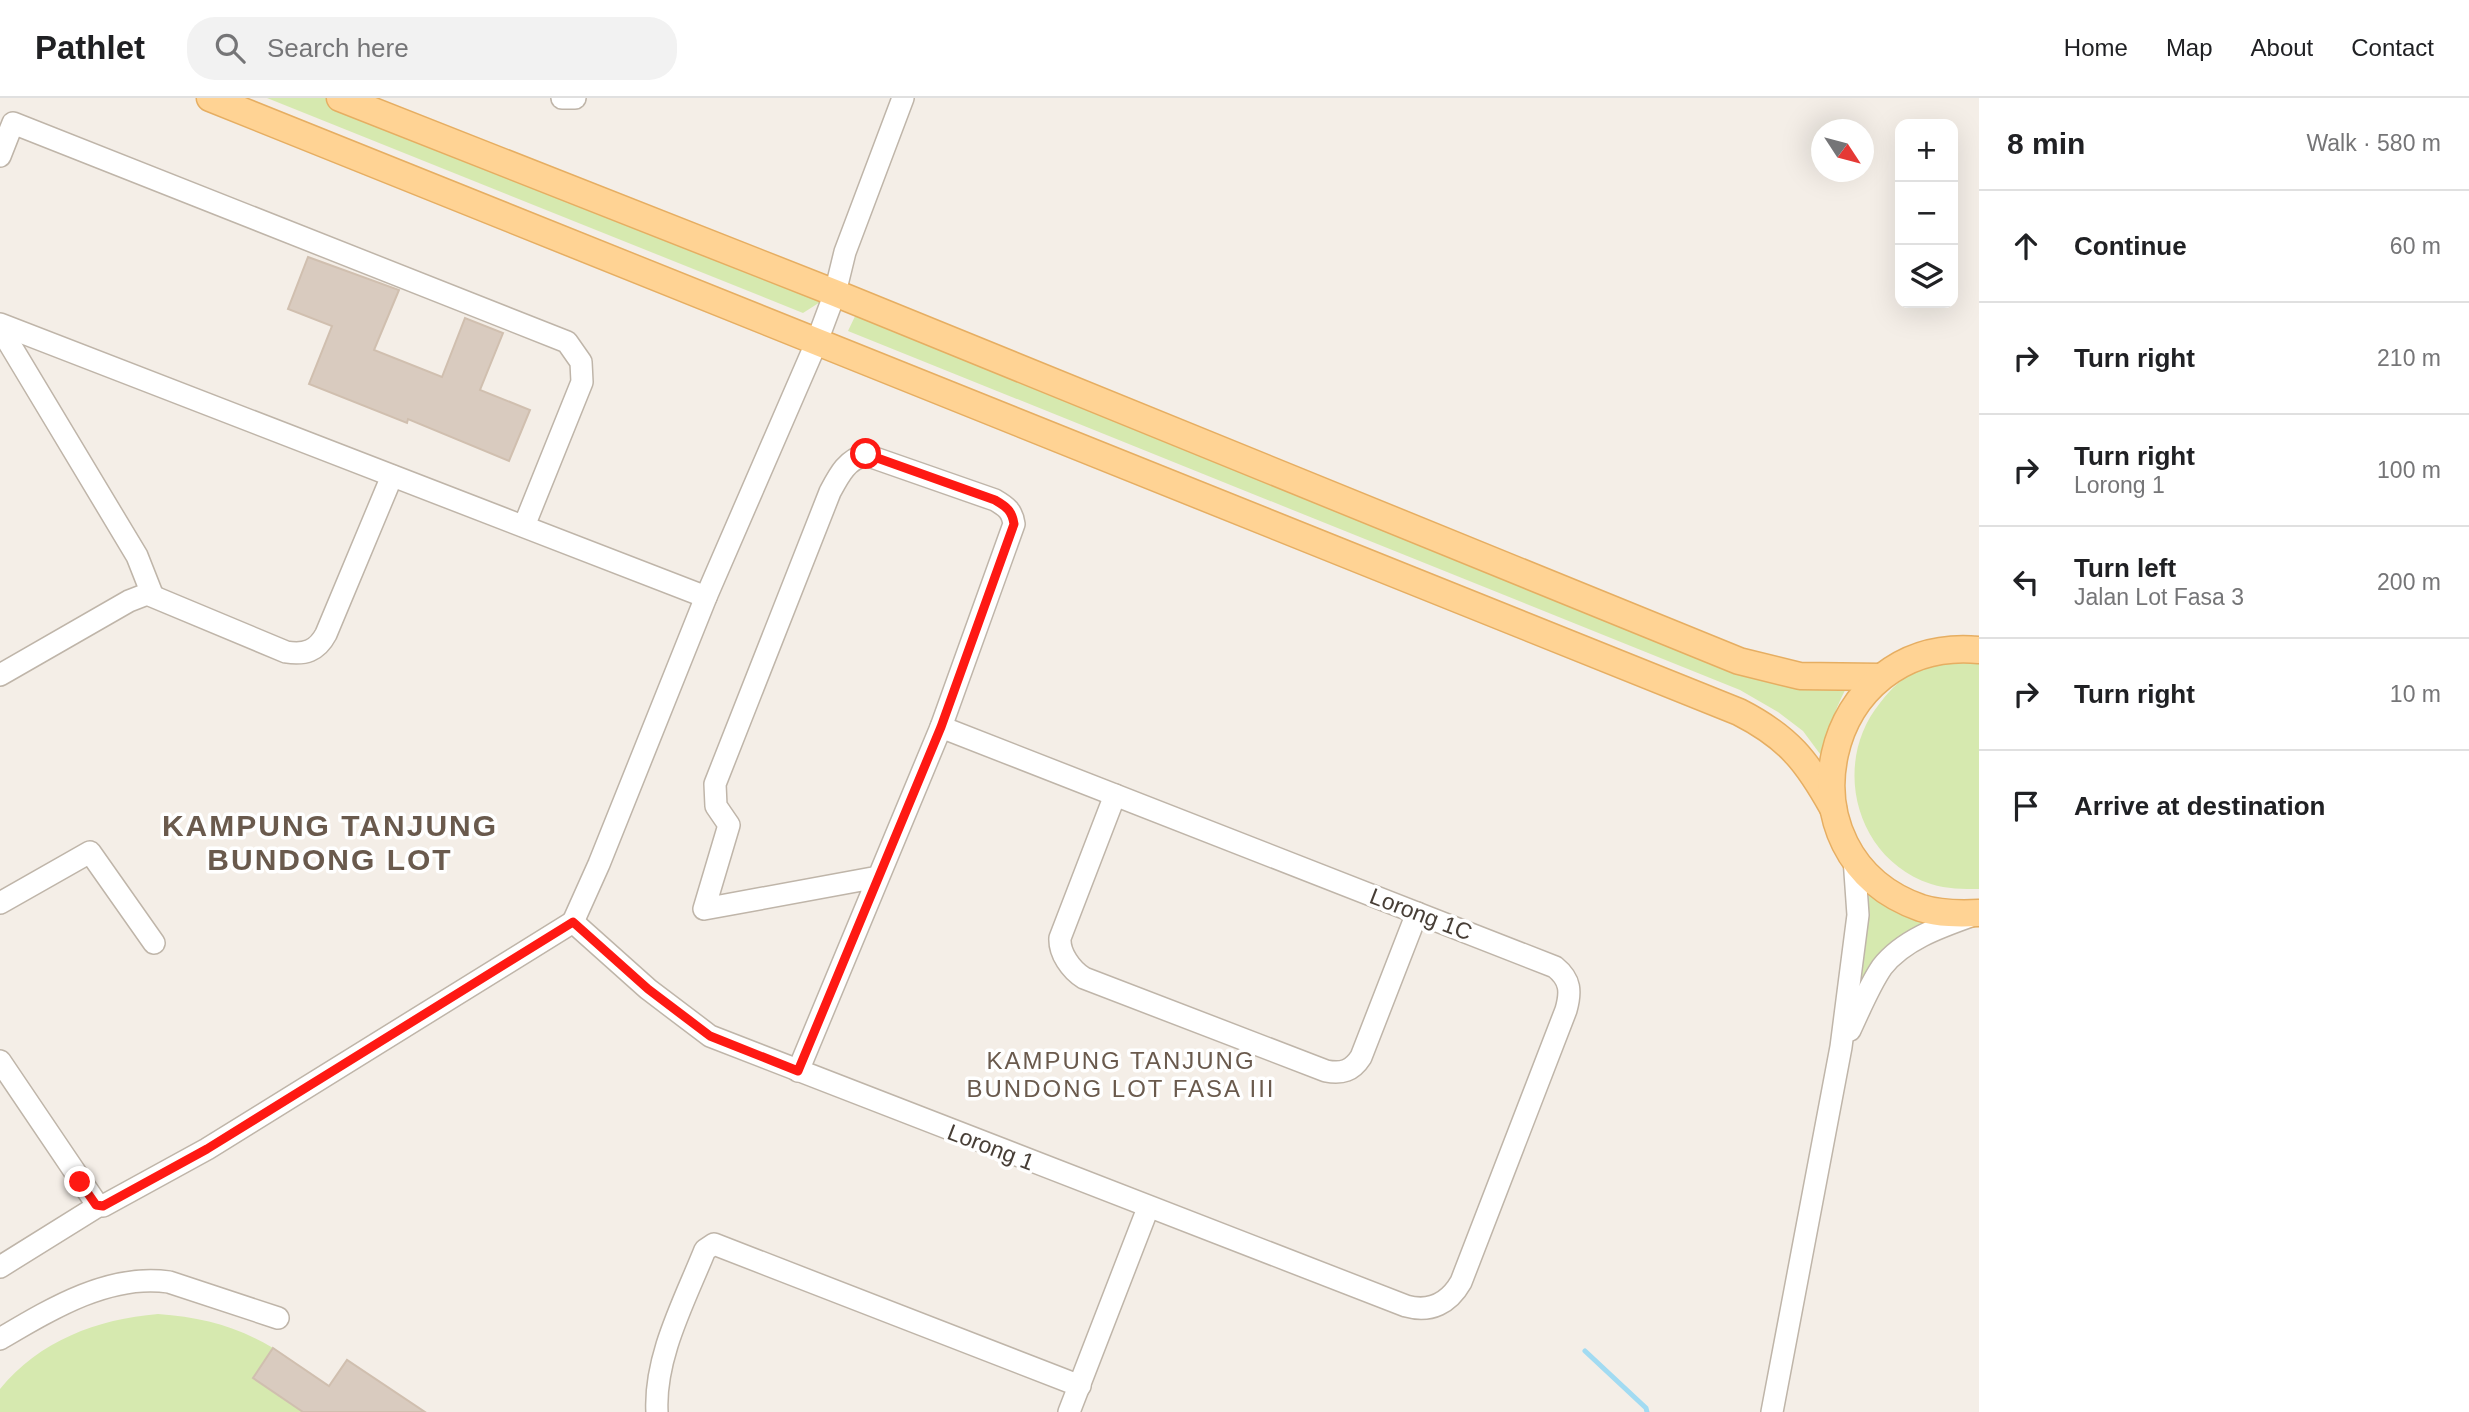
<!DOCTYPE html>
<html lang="en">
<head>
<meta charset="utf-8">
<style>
  :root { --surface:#fff; --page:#f2f2f2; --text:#202124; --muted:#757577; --line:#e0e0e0 }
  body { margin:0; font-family:Arial,sans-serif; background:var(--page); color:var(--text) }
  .controls { position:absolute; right:21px; top:21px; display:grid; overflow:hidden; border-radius:14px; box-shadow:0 7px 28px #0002 }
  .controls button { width:63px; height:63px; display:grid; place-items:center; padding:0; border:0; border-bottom:2px solid var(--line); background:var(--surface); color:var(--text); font:35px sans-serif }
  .compass { position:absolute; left:1811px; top:21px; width:63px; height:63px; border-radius:50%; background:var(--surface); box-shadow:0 7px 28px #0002; rotate:126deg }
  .stop { position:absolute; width:21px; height:21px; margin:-16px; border:5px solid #fe1913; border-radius:50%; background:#fff }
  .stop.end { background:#fe1913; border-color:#fff; box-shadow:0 2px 7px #0008 }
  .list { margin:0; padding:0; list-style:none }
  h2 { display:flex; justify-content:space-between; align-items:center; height:91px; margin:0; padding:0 28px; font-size:30px }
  h2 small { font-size:23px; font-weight:400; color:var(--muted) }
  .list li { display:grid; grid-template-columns:46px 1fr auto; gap:21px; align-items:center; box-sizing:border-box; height:112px; padding:0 28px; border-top:2px solid var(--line) }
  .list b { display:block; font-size:26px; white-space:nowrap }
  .list p { margin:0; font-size:23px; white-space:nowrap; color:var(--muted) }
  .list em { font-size:23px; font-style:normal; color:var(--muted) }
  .icon { flex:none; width:38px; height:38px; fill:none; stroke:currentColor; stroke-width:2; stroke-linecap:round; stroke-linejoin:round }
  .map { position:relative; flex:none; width:1979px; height:1314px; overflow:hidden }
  header { display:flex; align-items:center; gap:42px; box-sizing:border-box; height:98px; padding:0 35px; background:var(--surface); border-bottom:2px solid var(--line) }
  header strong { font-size:33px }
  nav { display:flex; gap:38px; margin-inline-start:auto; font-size:24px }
  .search { width:490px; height:63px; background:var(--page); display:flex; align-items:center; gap:18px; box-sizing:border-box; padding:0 24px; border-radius:28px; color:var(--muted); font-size:26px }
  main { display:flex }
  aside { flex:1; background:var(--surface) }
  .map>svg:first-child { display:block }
  .green { fill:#d6e9af }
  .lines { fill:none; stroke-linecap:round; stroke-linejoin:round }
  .stream { stroke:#a2dbf2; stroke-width:5 }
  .building { fill:#d9cbbf; stroke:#d0bfaf; stroke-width:2 }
  .minor-casing { stroke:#bfb5a9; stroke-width:24 }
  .major-casing { stroke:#e6ae62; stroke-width:29 }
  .minor { stroke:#fff; stroke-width:21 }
  .major { stroke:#ffd394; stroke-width:26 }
  .route { stroke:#fe1913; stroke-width:9 }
  .labels { text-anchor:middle; stroke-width:7; stroke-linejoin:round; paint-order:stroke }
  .street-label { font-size:23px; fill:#473e36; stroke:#fff }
  .neighbourhood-label { font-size:24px; letter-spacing:2px; fill:#6a5a4d; stroke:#fff }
  .district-label { font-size:30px; font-weight:bold; letter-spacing:2px; fill:#6a5a4d; stroke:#fff }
</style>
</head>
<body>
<header>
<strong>Pathlet</strong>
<div class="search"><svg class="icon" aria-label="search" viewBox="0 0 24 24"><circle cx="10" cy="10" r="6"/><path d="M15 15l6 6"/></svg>Search here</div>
<nav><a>Home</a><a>Map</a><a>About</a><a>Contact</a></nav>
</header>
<main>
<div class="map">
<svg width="1979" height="1314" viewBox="0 0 1979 1314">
  <rect width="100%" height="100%" fill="#f4eee7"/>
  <g class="green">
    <polygon points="267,0 333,0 828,199 803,215"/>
    <path d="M858 212 1749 570 1852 579C1837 606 1828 629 1823 660L1803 633 1778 614 1740 592 848 233Z"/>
    <path d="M1979 560V791C1963 791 1947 791 1931 786 1855 761 1831 665 1880 605 1890 592 1904 577 1921 571 1938 564 1961 564 1979 560Z"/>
    <polygon points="1868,784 1937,819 1861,885 1869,817"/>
    <path d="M158 1216C201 1219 236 1228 273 1250L253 1280 303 1314H0V1291C39 1243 97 1221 158 1216Z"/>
  </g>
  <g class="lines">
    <polyline class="stream" points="1585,1253 1646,1310 1647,1314"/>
  </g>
  <g class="building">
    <polygon points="308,159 399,192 374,252 442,279 465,220 503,235 480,292 530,312 509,363 408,321 407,325 309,286 332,228 288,211"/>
    <polygon points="273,1250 329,1288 347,1262 425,1314 303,1314 253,1280"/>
  </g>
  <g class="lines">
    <defs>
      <g id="minor">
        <polyline points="562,0 575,0"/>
        <polyline points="0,58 13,25 567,244 581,264 582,284 524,428"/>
        <polyline points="0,226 706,499"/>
        <polyline points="0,230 137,458 152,496"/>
        <path d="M0 577 129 503 147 496 286 554C305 557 317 553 326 536L392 378"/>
        <path d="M1115 697 1060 840C1059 855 1071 872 1084 880L1326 973C1342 976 1352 973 1361 959L1417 815"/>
        <polyline points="0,805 90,754 154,845"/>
        <path d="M573 824 648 891 710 938 1406 1208C1431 1215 1449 1205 1461 1184L1566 912C1571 894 1571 882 1555 869L941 629"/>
        <polyline points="573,824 599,766 706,499 817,243 835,195 845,154 903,0"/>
        <path d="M1850 932C1860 911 1869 888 1882 869 1903 842 1940 829 1971 818"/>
        <polyline points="0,963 98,1108"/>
        <path d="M798 973 941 629 1014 426C1012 413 1007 409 995 402L866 357C847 361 839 377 830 394L715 686 716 708 729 727 704 811 878 779"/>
        <polyline points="0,1169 98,1108 103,1108 207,1051 573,824"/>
        <path d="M0 1241C49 1212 109 1175 169 1184L278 1220"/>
        <path d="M657 1314C654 1259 685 1202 705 1152L714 1146 1080 1288"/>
        <polyline points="1069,1314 1148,1110"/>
        <polyline points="1772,1314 1841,949 1858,817 1854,760"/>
      </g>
      <g id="major">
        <path d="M210 0 1739 614C1788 639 1807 663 1833 710"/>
        <polyline points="340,0 835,195 1739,563 1800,578 1881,579"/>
        <path d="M1979 552C1821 537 1772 758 1921 810 1940 816 1959 816 1979 815"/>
      </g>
    </defs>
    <use href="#minor" class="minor-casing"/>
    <use href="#major" class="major-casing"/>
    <use href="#minor" class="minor"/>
    <use href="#major" class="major"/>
  </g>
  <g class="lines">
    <path class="route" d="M80 1084 96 1107 103 1108 207 1051 573 824 648 891 710 938 798 973 941 629 1014 426C1012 413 1007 409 995 402L866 356"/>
  </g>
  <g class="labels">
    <g class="street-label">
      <text transform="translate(1421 816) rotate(21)" y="8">Lorong 1C</text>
      <text transform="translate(991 1049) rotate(21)" y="8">Lorong 1</text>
    </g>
    <g class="neighbourhood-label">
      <text x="1121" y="971">KAMPUNG TANJUNG<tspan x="1121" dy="28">BUNDONG LOT FASA III</tspan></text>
    </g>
    <g class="district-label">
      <text x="330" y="738">KAMPUNG TANJUNG<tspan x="330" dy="34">BUNDONG LOT</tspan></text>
    </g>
  </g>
</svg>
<div class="controls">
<button>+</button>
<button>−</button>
<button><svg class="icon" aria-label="layers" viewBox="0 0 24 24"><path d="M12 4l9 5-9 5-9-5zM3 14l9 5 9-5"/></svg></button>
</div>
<svg class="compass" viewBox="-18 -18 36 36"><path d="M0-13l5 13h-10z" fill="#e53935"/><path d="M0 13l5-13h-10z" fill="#757577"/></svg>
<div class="stop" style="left:866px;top:356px"></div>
<div class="stop end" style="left:80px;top:1084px"></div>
</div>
<aside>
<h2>8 min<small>Walk · 580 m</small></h2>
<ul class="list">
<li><svg class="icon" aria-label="ahead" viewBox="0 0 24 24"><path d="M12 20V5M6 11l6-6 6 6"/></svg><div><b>Continue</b></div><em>60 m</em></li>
<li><svg class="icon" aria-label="right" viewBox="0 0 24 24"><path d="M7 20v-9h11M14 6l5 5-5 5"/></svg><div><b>Turn right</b></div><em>210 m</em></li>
<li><svg class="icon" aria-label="right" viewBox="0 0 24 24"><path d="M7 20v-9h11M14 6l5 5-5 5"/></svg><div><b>Turn right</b><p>Lorong 1</p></div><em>100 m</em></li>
<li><svg class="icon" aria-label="left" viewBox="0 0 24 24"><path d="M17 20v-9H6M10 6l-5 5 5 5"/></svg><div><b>Turn left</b><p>Jalan Lot Fasa 3</p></div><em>200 m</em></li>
<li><svg class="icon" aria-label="right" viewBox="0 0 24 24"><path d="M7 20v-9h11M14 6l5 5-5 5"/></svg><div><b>Turn right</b></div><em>10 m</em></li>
<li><svg class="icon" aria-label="arrive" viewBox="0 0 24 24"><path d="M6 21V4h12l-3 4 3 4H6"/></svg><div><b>Arrive at destination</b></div></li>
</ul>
</aside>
</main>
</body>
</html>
